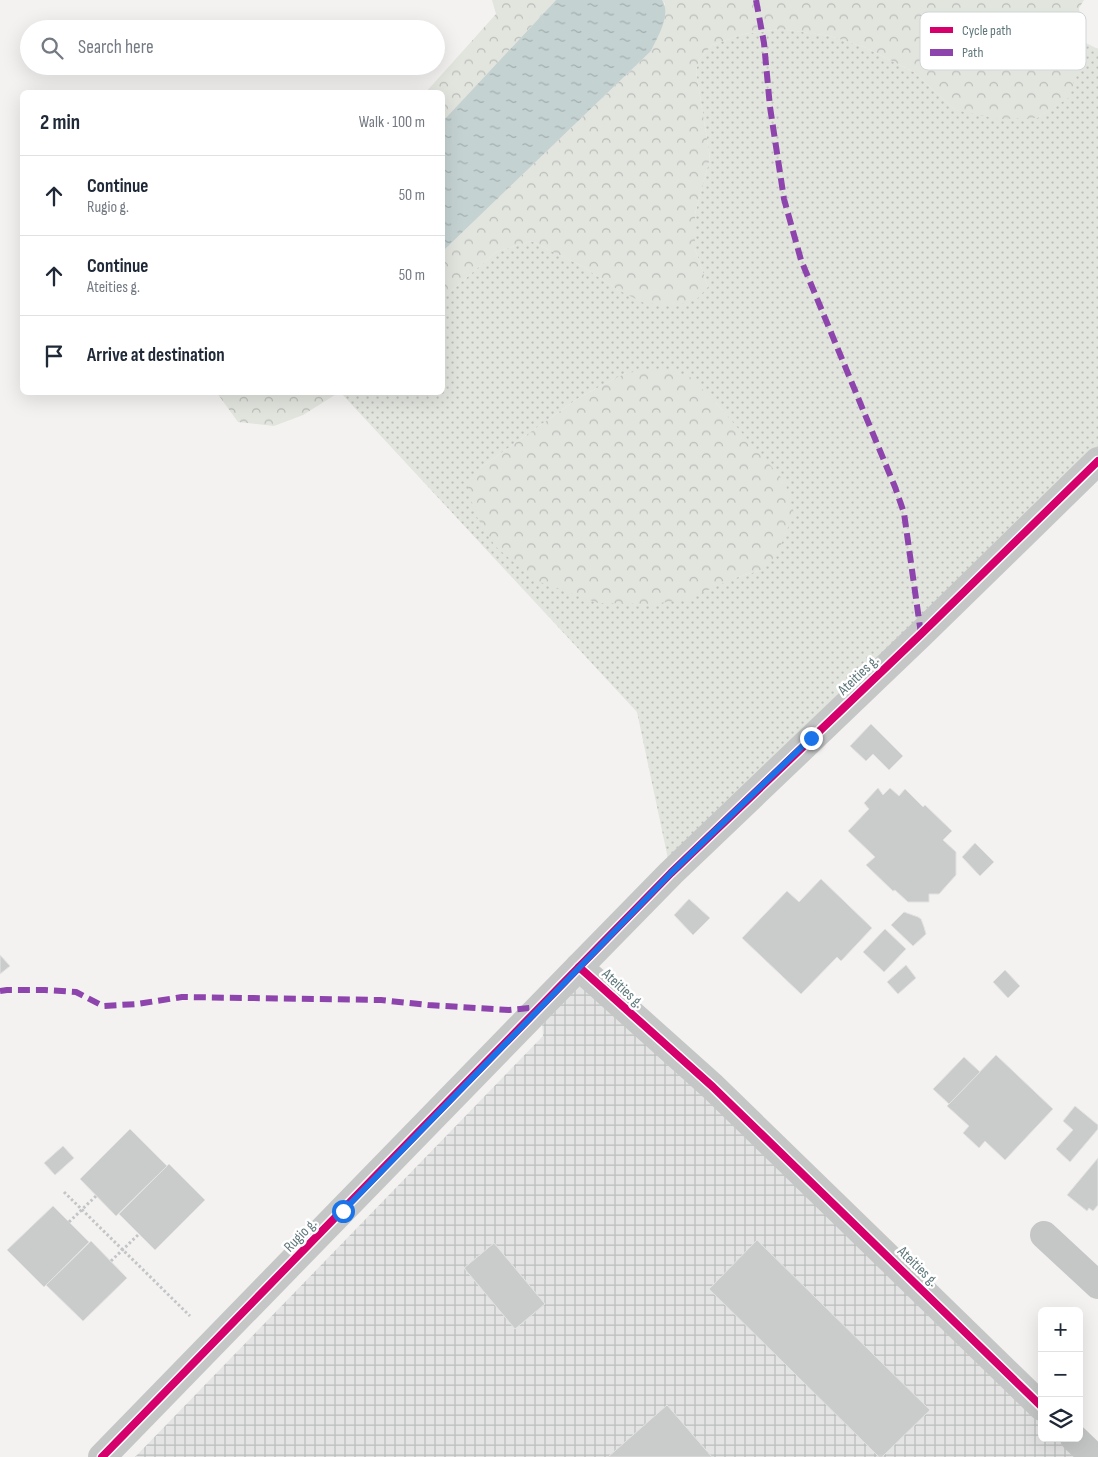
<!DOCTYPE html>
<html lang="en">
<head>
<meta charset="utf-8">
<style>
  :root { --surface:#fff; --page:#f2f2f3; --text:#1f2937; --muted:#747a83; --line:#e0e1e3 }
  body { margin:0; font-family:"Sofia Sans Condensed",sans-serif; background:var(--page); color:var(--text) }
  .controls { position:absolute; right:15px; bottom:15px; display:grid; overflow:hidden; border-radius:8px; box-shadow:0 5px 20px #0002 }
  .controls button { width:45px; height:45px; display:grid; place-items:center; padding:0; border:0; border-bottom:1px solid var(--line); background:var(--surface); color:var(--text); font:25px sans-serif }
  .stop { position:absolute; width:15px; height:15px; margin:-11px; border:4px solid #1a73e8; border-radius:50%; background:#fff }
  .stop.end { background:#1a73e8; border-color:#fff; box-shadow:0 1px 5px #0008 }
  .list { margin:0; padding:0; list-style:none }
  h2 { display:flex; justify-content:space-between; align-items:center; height:65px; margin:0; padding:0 20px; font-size:21px }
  h2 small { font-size:16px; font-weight:400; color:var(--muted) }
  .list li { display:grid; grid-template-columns:32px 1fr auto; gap:15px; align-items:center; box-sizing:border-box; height:80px; padding:0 20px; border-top:1px solid var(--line) }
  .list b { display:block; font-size:19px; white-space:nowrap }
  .list p { margin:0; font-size:16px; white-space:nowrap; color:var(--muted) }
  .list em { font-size:16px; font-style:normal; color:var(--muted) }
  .icon { flex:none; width:28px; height:28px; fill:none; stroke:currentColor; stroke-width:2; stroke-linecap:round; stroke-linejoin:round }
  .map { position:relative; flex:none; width:1098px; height:1457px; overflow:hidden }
  .search { position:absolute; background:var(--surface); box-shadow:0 5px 20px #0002; left:20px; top:20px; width:425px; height:55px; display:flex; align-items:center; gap:12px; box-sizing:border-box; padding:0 18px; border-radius:28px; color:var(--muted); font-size:19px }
  .panel { position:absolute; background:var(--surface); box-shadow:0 5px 20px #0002; left:20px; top:90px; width:425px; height:305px; border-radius:8px }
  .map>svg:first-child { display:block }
  .industrial { fill:url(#industrial-grid) }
  .grass { fill:url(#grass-dots); fill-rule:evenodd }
  .forest { fill:url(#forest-crowns) }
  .water { fill:url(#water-ripples) }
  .building { fill:#cacccc; stroke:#e2e2e1 }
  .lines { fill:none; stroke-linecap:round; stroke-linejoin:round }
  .path { stroke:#c3c5c6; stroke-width:3; stroke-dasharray:2.5 2.5; stroke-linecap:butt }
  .minor { stroke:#c5c7c7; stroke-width:28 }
  .quiet { stroke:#8e44ad; stroke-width:6; stroke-dasharray:12 6; stroke-linecap:butt }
  .cycleway-casing { stroke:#fff; stroke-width:11 }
  .cycleway { stroke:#d6006c; stroke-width:8 }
  .route { stroke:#1a73e8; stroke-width:6 }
  .labels { text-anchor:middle; stroke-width:5; stroke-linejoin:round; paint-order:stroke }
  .street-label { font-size:15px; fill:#5f777b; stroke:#fff }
  .key { fill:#fff; stroke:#cfd6d7; stroke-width:1 }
  .key-label { font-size:14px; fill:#5f777b }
</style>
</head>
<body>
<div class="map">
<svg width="1098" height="1457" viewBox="0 0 1098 1457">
  <defs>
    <pattern id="industrial-grid" width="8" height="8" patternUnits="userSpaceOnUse" patternTransform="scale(1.25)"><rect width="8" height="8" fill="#e3e4e3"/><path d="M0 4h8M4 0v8" fill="none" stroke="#bbbebd"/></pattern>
    <pattern id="grass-dots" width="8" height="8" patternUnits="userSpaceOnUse" patternTransform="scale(1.25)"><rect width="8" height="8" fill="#e2e4de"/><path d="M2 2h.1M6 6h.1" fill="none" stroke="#babeb9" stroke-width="1.8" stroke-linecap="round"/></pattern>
    <pattern id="forest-crowns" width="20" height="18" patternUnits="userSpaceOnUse" patternTransform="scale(1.25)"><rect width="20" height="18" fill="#e2e4de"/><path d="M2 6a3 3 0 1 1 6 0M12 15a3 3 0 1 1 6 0" fill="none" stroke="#babeb9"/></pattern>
    <pattern id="water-ripples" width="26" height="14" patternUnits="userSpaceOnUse" patternTransform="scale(1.25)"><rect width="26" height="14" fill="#c5d2d2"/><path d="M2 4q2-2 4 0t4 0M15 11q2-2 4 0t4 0" fill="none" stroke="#a3afaf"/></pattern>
  </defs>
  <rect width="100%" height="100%" fill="#f3f2f1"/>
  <polygon class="industrial" points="579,967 1042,1407 1042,1438 1074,1438 1094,1457 135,1457 543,1036 541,1007"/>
  <path class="grass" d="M781 29 830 36 864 47 914 72 955 110 1037 118 1069 97 1084 42 1098 49V461L671 873 637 712 341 393 442 392 443 298 496 252 531 241 582 266 618 290 708 287 695 249V214L710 158 696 71 699 60 712 45 744 34ZM626 373 715 402 748 441 761 570 735 578 480 468 580 397Z"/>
  <g class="forest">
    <polygon points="492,0 556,0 443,121 442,92 426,92 496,14"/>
    <polygon points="662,0 1084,0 1079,8 1084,42 1070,97 1037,118 998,119 955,110 914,72 864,47 830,36 781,29 744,34 712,45 699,60 696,71 710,158 695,214 695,249 708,287 696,300 675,306 644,303 618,290 582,266 531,241 496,252 443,298 443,251 651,51 665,4"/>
    <polygon points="664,368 690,377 715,402 785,482 794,513 776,557 761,570 735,578 688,599 653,604 598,603 534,580 495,546 475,514 468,487 480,468 580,397 626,373"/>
    <polygon points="217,393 338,393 303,415 274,426 238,422"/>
  </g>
  <path class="water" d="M556 0H662C672 15 657 37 651 51L443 251V121Z"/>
  <g class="building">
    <polygon points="871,724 903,756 889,770 873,754 866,761 850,746"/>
    <polygon points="878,788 883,795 890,788 899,796 905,789 923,807 925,805 952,831 943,840 956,852 956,875 939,894 929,894 929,902 908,902 895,890 893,891 866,865 875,857 848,831 869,809 864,803"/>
    <polygon points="975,843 994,862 980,876 962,857"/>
    <polygon points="821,879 872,928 841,961 837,957 801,994 742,938 787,891 799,902"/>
    <polygon points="689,899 710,918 693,935 674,915"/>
    <polygon points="904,912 918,917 921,919 924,927 926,934 913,946 891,925"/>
    <polygon points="885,929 906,949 884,972 863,952"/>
    <polygon points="0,955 10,966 0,974"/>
    <polygon points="906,965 916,978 898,994 887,982"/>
    <polygon points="1005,970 1020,986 1008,998 993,982"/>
    <polygon points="996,1055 1053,1109 1005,1160 985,1141 979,1148 963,1133 969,1126 947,1106"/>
    <polygon points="964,1057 980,1072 949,1104 933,1089"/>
    <polygon points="1075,1106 1098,1125 1098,1129 1070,1162 1056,1149 1073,1130 1063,1121"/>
    <polygon points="130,1129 167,1166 116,1216 80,1179"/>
    <polygon points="63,1146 74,1158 55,1175 44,1163"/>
    <polygon points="1098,1158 1098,1205 1093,1211 1089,1208 1087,1211 1067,1195"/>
    <polygon points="169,1164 205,1200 155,1250 119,1214"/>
    <polygon points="53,1206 89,1242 44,1287 7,1250"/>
    <polygon points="757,1240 930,1410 882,1457 879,1457 709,1289"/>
    <polygon points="91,1241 127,1278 83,1321 46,1285"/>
    <polygon points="494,1243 545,1304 515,1329 464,1268"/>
    <polygon points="667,1405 712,1457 608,1457"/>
  </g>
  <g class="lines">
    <g class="path">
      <polyline points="64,1192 190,1316"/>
      <polyline points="69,1222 96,1196"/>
      <polyline points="111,1261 139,1234"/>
    </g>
    <g class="minor">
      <polyline points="1044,1235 1098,1285"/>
      <polyline points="1042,1407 713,1087 579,967 671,873 921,634 1098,461"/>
      <polyline points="1074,1438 1094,1457"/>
      <polyline points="102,1457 579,967"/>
    </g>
    <g class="quiet">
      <polyline points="756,0 764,43 770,107 784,199 801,260 895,487 904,513 921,634"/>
      <polyline points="0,991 7,990 45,990 76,992 103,1006 137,1004 182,997 381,1000 428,1005 509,1010 540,1007"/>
    </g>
    <defs>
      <g id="cycleway">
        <polyline points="1042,1407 713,1087 579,967 671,873 921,634 1098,461"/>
        <polyline points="102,1457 579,967"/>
      </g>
    </defs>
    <use href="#cycleway" class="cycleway-casing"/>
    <use href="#cycleway" class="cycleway"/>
  </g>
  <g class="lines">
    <polyline class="route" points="343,1211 671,873 811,738"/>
  </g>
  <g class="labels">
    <g class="street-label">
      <text transform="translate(858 675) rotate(-44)" y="5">Ateities g.</text>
      <text transform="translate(623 988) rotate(42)" y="5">Ateities g.</text>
      <text transform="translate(300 1235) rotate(-46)" y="5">Rugio g.</text>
      <text transform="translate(918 1266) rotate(44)" y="5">Ateities g.</text>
    </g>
  </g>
  <rect x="920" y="12" width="166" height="58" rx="8" class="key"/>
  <rect x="930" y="27" width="23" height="6" fill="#d6006c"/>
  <rect x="930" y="49" width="23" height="7" fill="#8e44ad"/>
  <g class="key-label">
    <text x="962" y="35">Cycle path</text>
    <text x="962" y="57">Path</text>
  </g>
</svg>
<div class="controls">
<button>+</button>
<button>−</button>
<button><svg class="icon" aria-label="layers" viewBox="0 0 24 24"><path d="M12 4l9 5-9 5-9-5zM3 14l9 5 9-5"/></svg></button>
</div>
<div class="stop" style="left:343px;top:1211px"></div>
<div class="stop end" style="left:811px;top:738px"></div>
<div class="search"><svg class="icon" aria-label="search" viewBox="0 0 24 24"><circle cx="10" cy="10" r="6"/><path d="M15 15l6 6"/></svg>Search here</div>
<section class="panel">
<h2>2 min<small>Walk · 100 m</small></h2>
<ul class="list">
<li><svg class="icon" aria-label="ahead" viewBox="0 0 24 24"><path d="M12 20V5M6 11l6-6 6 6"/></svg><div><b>Continue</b><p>Rugio g.</p></div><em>50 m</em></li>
<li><svg class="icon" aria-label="ahead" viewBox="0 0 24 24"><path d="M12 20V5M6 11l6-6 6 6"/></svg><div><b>Continue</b><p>Ateities g.</p></div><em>50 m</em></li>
<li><svg class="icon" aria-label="arrive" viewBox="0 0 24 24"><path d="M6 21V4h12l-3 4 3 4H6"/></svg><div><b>Arrive at destination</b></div></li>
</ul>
</section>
</div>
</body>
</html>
